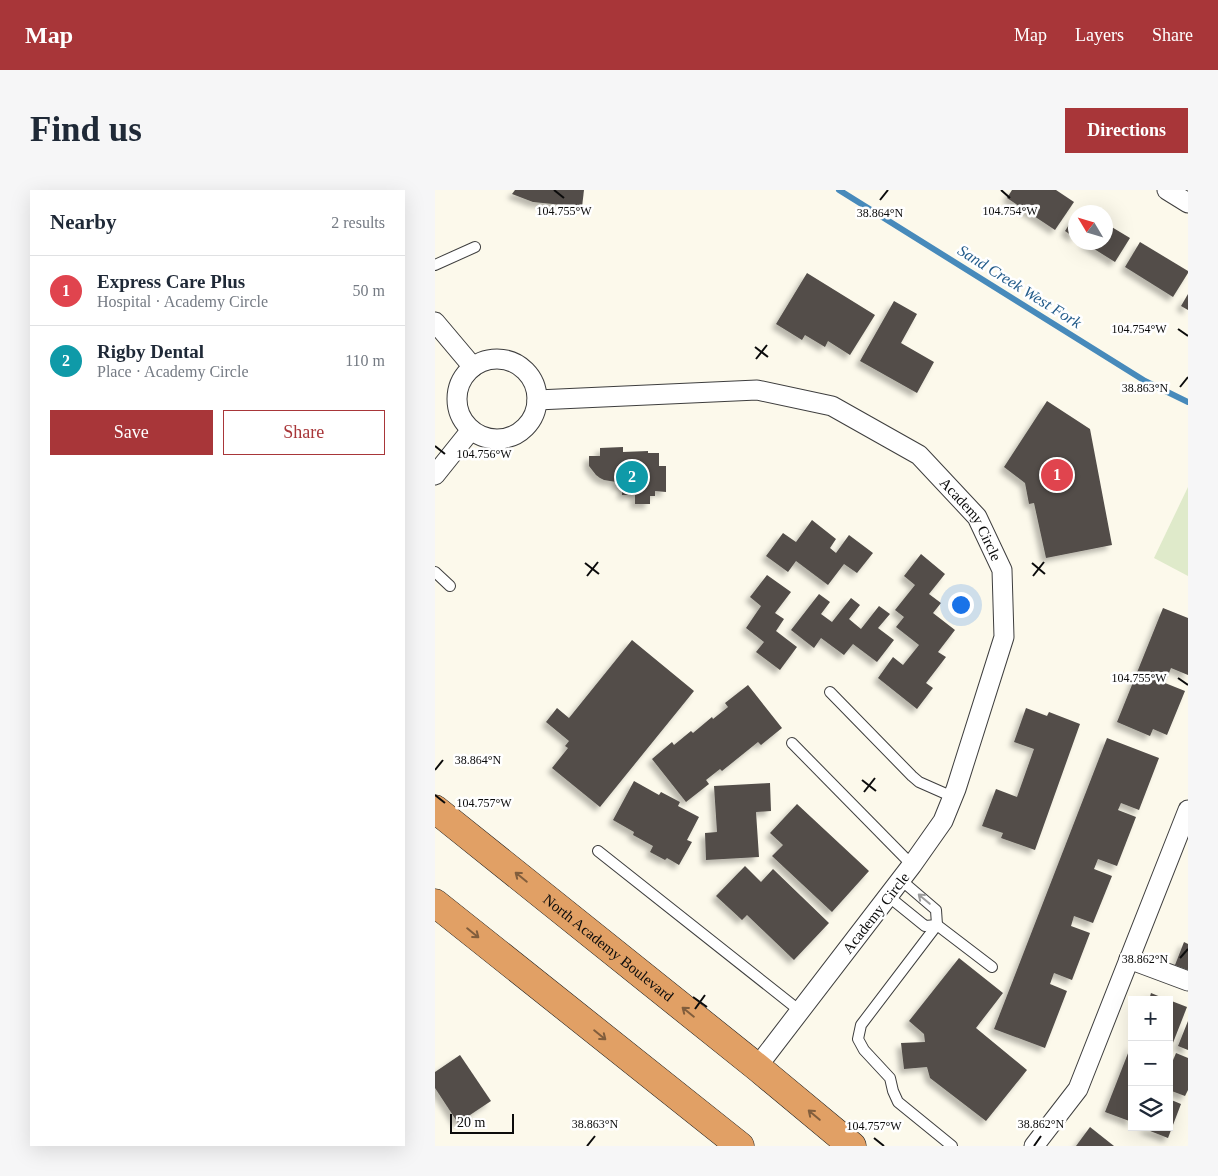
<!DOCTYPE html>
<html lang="en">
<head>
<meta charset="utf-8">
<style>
  :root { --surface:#fff; --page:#f6f6f7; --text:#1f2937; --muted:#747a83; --line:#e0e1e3; --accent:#a83639 }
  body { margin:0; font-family:"Times New Roman",serif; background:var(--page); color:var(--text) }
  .controls { position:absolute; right:15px; bottom:15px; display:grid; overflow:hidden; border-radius:0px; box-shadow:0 5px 20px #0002 }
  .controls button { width:45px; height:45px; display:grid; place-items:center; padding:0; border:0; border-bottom:1px solid var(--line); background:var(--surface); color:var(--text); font:25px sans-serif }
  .compass { position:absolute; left:633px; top:15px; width:45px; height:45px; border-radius:50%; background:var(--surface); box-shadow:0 5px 20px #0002; rotate:308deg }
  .scale { position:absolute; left:15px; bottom:12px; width:64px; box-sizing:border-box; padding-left:5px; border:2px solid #0b0b0b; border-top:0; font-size:14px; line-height:18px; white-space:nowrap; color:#0b0b0b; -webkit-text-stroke:4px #fff; paint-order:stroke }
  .you { position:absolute; left:525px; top:414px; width:18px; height:18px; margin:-12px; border:4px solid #fff; border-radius:50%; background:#1a73e8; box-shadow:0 0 0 8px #1a73e833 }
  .badge { display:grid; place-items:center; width:32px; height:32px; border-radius:50%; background:var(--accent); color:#fff; font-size:16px; font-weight:700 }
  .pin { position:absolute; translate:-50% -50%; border:2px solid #fff; box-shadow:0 1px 5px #0006 }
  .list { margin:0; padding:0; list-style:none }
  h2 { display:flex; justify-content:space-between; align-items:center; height:65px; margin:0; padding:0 20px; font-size:21px }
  h2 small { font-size:16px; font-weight:400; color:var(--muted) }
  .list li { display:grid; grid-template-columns:32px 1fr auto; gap:15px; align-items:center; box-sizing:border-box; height:70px; padding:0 20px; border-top:1px solid var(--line) }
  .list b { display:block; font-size:19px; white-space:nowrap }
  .list p { margin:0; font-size:16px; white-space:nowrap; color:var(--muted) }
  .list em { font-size:16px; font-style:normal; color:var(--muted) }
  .actions { display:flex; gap:10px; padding:15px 20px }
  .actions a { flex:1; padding:11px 0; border:1px solid var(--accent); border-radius:0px; text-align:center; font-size:18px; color:var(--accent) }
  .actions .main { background:var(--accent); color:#fff }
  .icon { flex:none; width:28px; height:28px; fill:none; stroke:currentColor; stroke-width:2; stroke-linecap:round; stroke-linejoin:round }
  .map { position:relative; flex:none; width:753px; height:956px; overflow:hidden; border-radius:0px }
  header { display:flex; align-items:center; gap:30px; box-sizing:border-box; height:70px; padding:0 25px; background:var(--accent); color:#fff }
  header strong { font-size:24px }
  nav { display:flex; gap:28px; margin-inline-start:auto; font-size:18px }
  .intro { display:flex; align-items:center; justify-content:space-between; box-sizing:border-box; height:120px; padding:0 30px }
  h1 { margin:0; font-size:35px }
  .button { padding:12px 22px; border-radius:0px; background:var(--accent); color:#fff; font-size:18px; font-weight:700 }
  main { display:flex; gap:30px; padding:0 30px }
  aside { flex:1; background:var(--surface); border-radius:0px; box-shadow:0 5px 20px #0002 }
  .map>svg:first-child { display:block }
  .pitch { fill:#dfeaca }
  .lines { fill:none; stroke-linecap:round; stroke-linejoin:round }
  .stream { stroke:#478abb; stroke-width:6 }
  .building { fill:#524d49; filter:url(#shadow) }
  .lane-casing { stroke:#3e3e3e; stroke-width:12 }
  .street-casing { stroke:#3e3e3e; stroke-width:21 }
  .highway-casing { stroke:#1c1c1c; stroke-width:29 }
  .lane { stroke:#fff; stroke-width:10 }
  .street { stroke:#fff; stroke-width:19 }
  .highway { stroke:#e1a065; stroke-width:28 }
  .oneway { stroke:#815d3c }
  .oneway2 { stroke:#9d9d9d }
  .ticks { fill:none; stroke:#0b0b0b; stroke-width:2 }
  .labels { text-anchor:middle; stroke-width:5; stroke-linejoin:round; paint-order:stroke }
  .street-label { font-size:15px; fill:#0b0b0b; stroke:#fff }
  .water-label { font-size:16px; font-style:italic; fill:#255d8b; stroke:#fff }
  .ticks-label { font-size:12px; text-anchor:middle; fill:#0b0b0b; stroke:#fff; stroke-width:5; stroke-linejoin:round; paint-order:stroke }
</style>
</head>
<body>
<header>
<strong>Map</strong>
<nav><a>Map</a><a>Layers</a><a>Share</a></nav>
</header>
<div class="intro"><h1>Find us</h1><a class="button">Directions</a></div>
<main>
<aside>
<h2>Nearby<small>2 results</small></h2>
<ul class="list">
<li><span class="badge" style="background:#e0444e">1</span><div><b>Express Care Plus</b><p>Hospital · Academy Circle</p></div><em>50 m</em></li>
<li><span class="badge" style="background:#0f9aa8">2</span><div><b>Rigby Dental</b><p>Place · Academy Circle</p></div><em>110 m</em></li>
</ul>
<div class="actions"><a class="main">Save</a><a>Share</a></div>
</aside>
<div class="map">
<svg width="753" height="956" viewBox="0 0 753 956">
  <defs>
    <filter id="shadow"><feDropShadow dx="-4.5" dy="4.5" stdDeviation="2.5" flood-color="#0004"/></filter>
  </defs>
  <rect width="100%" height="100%" fill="#fcf9eb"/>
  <polygon class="pitch" points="753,297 753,386 719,368"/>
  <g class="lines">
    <polyline class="stream" points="404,0 710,191 753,212"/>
  </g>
  <g class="building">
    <polygon points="80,0 149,0 147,17 98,12 77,4"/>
    <polygon points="577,0 621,0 639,12 620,40 572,8"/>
    <polygon points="640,25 640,48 630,41"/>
    <polygon points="670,33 695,48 680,72 648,52 670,52"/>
    <polygon points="705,52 753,81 753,83 738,107 690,77"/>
    <polygon points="372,83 440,125 415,165 393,151 390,157 370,145 367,150 341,134"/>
    <polygon points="753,104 753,120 746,116"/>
    <polygon points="459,111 482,124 466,153 499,172 482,203 425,171"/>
    <polygon points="612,211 655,239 677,355 611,368 599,313 594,314 590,293 569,277"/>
    <polygon points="188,257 188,262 213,261 213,263 224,263 224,276 231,276 231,302 220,301 220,306 215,306 215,314 200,314 200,305 187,305 187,296 181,296 181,292 169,290 165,288 161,285 154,276 154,266 165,266 165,258"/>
    <polygon points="377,330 401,349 395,358 401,363 414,345 438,363 422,383 409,374 393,395 361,371 353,382 331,366 348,343 361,352"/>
    <polygon points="486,364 510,384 494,404 506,413 498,423 520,440 503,462 511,467 491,493 498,498 482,519 443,488 458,467 468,475 484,455 461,437 469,427 460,420 480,395 469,386"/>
    <polygon points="332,385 356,402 340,423 349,429 341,441 362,457 345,480 321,462 329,452 311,438 326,416 315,407"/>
    <polygon points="384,404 395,412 386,424 397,432 416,408 425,415 414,429 426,439 444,416 455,424 443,438 459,450 442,472 418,454 409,465 386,448 379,458 356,440"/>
    <polygon points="728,418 753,428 753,485 736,478 730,493 750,501 732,545 718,539 715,546 682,532"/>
    <polygon points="197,450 259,501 165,617 117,578 133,558 130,556 134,551 111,532 122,518 134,528"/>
    <polygon points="313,495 347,538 326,555 323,552 287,581 285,579 271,590 274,594 251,612 217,569 237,552 239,555 256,541 258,543 277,527 278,529 293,517 290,513"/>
    <polygon points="591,518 612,526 614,522 645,534 600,660 566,648 568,643 547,636 561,599 582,607 599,559 579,552"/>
    <polygon points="672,548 724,568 704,620 686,613 683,620 701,627 682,676 663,669 659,679 677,686 658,733 639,726 636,736 655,743 637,790 619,783 615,794 632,801 610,858 559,839"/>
    <polygon points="199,591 224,605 226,602 245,612 243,616 264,627 252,650 257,652 244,675 232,668 230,670 215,662 218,656 198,645 199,642 178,630"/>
    <polygon points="335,593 336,621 321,622 324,667 271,670 270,643 282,642 279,596"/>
    <polygon points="362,614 434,681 397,722 337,666 348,655 335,643"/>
    <polygon points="310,676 326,692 338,679 394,733 359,770 312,725 307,730 281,706"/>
    <polygon points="749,752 753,754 753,780 740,775"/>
    <polygon points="524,768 568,803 541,838 592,880 551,931 495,888 492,877 469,879 466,853 490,852 489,844 474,831"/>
    <polygon points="716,803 733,810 714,810"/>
    <polygon points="734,810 752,817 734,863"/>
    <polygon points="753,831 753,860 743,856"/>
    <polygon points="697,853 697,932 670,922"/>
    <polygon points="741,863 753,868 753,900 750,906 734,900 734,880"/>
    <polygon points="25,865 56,911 23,933 0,898 0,882"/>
    <polygon points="734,909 746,914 733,948 710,939 710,937 734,937"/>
    <polygon points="655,937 679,956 641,956"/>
  </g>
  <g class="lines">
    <defs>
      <g id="lane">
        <polyline points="0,75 40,57"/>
        <polyline points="0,382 15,396"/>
        <polyline points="395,502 477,586 484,592 518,607"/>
        <polyline points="357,553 477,675"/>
        <polyline points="163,661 365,821"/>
        <polyline points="466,690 501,720 502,735 426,835 423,849 429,860 455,888 458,901 463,912 517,956"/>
        <polyline points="453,706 490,736 502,735 557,777"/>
      </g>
      <g id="street">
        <polyline points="732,0 753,13"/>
        <polyline points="0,132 38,177"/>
        <circle cx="62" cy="209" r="40"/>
        <path id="s1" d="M102 210 322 200 397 216 484 265 542 327 567 380 569 447 521 599 508 631 477 675 322 877"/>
        <polyline points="0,285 36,240"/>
        <polyline points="694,769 753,791"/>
        <polyline points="599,956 643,899 753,620"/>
      </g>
      <g id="highway">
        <path id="s2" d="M0 619 322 877 417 956"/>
        <polyline points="0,713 305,956"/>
      </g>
    </defs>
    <use href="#lane" class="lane-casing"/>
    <use href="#street" class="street-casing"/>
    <use href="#highway" class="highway-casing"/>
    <use href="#lane" class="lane"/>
    <use href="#street" class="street"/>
    <use href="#highway" class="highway"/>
  </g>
  <defs><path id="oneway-shaft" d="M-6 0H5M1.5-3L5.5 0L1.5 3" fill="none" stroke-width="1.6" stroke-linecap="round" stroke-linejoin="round" transform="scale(1.25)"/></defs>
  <g class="oneway">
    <use href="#oneway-shaft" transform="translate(86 687) rotate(-141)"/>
    <use href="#oneway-shaft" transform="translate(38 743) rotate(39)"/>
    <use href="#oneway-shaft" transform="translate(253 822) rotate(-141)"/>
    <use href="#oneway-shaft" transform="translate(165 845) rotate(39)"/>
    <use href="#oneway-shaft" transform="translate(379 925) rotate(-140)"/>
  </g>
  <use class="oneway2" href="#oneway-shaft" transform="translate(489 709) rotate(-140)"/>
  <path class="ticks" d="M119 0 129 8M566 0 575 8M445 10 453 0M743 139 753 146M320 157 333 167M321 169 332 155M745 197 753 187M0 256 10 264M150 373 164 384M597 373 610 384M152 386 163 372M598 386 609 372M743 488 753 495M0 580 8 570M427 590 441 601M429 602 440 588M0 605 10 613M745 768 753 759M258 807 272 817M260 819 270 805M439 948 449 956M152 956 160 946M599 956 606 946"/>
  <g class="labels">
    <g class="street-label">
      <text dy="5" stroke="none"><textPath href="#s1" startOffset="480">Academy Circle</textPath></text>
      <text transform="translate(441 723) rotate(-52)" y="5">Academy Circle</text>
      <text dy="5" stroke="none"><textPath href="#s2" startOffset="222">North Academy Boulevard</textPath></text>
    </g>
    <g class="water-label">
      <text transform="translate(585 96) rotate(32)" y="6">Sand Creek West Fork</text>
    </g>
  </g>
  <g class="ticks-label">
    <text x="129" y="25">104.755°W</text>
    <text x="575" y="25">104.754°W</text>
    <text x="445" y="27">38.864°N</text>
    <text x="704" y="143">104.754°W</text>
    <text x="710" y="202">38.863°N</text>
    <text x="49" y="268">104.756°W</text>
    <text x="704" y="492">104.755°W</text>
    <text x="43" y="574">38.864°N</text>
    <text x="49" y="617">104.757°W</text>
    <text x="710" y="773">38.862°N</text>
    <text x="160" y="938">38.863°N</text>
    <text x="606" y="938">38.862°N</text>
    <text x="439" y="940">104.757°W</text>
  </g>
</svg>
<div class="controls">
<button>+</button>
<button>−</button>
<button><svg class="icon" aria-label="layers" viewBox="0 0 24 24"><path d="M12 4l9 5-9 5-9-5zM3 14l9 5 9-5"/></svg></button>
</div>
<svg class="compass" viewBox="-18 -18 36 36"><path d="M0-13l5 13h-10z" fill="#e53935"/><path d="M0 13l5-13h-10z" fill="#747a83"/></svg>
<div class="scale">20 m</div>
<div class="you"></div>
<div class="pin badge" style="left:622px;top:285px;background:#e0444e">1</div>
<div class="pin badge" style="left:197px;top:287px;background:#0f9aa8">2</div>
</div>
</main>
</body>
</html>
